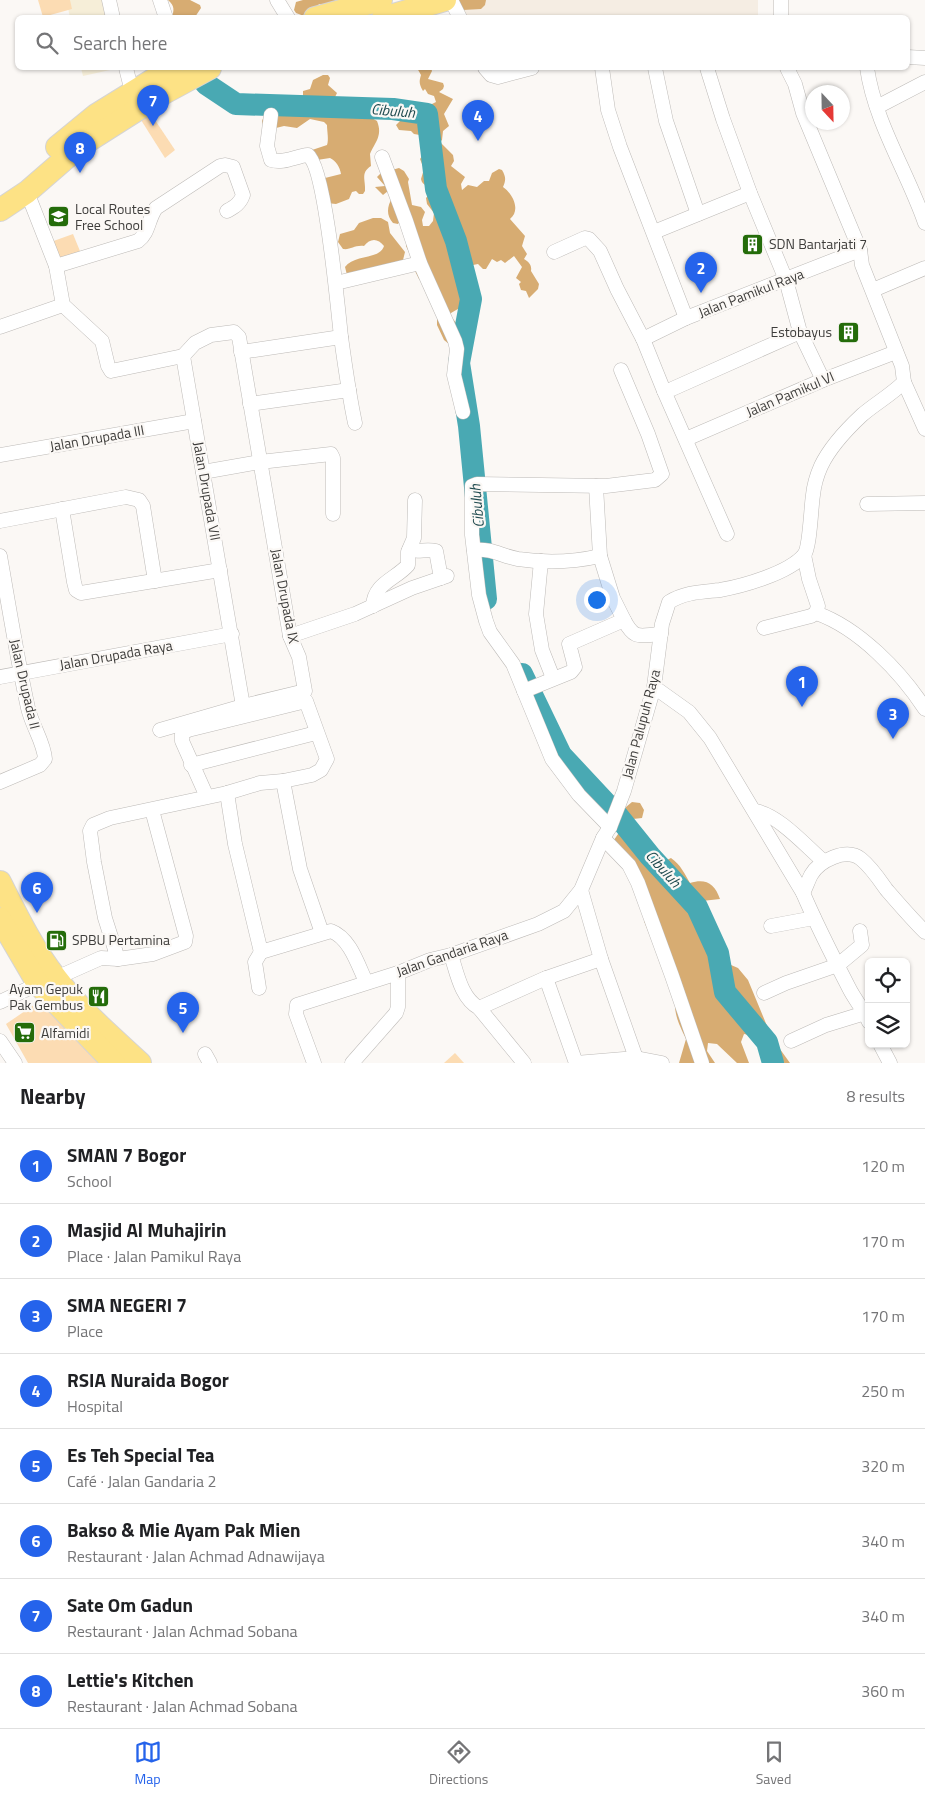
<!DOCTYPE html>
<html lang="en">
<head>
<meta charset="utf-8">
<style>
  :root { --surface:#fff; --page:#f6f6f6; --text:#202124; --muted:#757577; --line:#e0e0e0; --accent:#2563eb }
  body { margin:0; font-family:"Titillium Web",sans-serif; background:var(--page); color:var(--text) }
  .controls { position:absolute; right:15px; bottom:15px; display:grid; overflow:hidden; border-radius:8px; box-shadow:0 1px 4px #0004 }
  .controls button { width:45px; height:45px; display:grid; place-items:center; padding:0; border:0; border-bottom:1px solid var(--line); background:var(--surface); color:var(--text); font:25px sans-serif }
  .compass { position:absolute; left:805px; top:85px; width:45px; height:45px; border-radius:50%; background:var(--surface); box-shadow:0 1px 4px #0004; rotate:158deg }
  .you { position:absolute; left:596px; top:599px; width:18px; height:18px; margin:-12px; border:4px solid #fff; border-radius:50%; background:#1a73e8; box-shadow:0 0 0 8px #1a73e833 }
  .badge { display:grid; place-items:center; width:32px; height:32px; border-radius:50%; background:var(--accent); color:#fff; font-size:16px; font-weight:700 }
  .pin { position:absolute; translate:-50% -41px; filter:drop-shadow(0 1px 2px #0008) }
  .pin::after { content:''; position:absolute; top:26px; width:18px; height:15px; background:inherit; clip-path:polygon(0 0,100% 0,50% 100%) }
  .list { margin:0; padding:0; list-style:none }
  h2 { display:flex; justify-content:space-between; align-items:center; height:65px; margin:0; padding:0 20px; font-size:21px }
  h2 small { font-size:16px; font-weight:400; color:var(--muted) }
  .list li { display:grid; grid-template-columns:32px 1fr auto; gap:15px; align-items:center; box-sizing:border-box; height:75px; padding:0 20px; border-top:1px solid var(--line) }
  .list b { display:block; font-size:19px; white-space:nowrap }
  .list p { margin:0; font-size:16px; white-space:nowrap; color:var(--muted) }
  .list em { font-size:16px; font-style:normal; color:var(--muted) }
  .icon { flex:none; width:28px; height:28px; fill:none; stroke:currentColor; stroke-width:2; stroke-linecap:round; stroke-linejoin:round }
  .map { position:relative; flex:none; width:925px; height:1063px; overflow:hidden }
  .search { position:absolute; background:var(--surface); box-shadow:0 1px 4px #0004; left:15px; right:15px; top:15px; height:55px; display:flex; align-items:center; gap:12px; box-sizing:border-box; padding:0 18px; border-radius:8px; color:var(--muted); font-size:19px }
  .sheet { height:665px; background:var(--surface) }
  nav { display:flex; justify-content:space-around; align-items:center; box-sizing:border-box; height:70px; border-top:1px solid var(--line); background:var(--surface); font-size:14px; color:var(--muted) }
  nav a { display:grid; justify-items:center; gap:2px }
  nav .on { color:var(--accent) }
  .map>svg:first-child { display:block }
  .built { fill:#f5ede3 }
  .education { fill:#f6eed8 }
  .green { fill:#fcdcb3 }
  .forest { fill:#d7ac72 }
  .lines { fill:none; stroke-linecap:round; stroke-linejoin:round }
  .river { stroke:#49a9b3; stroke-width:22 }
  .street-casing { stroke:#bdbab7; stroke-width:15 }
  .primary-casing { stroke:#d5d4d4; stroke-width:24 }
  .street { stroke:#fff; stroke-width:14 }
  .primary { stroke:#fde285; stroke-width:22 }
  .labels { text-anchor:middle; stroke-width:4.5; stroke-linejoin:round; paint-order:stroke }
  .poi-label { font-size:14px; fill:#3e3d3b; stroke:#fbf8f5; text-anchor:start }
  .street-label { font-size:14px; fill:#3e3d3b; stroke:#fbf8f5 }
  .water-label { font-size:15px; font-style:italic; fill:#204b50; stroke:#fbf8f5 }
</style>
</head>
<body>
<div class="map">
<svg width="925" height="1063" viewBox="0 0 925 1063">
  <rect width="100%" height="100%" fill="#fbf8f5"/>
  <polygon class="built" points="470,0 758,0 758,17 467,18 460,4"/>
  <g class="education">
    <polygon points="66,0 106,0 110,17 70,17"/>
    <polygon points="81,68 119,68 83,76"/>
  </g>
  <g class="green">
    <polygon points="38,0 70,0 72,9 43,17"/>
    <polygon points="151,114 175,150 165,158 141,120"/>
    <polygon points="73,234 82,256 55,265 48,243"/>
    <polygon points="44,998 102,1063 28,1063 6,1024"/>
    <polygon points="455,1053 464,1063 444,1063"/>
  </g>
  <g class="forest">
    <path d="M168 0H190L200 5 201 8 195 17H172C174 10 175 6 168 0Z"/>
    <path d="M303 0H338C333 4 325 6 319 4L315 11 304 16 296 13 294 10 296 2Z"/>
    <polygon points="457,0 486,0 485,5 481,9 463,10"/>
    <path d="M417 68H431L432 71 428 79 443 83 444 86 443 89 439 92 453 99 444 114 449 126 443 131 442 140 440 142 453 155 454 161 451 166 465 177 461 184 462 190 468 185 477 187 484 181H489L492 173 499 169 502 170C506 177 506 180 503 187 513 194 521 210 510 219L525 236 522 246 527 254 524 259C529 262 532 265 531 271L539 284 538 289 529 298 526 291 521 290 519 284 521 282 516 278 522 267 514 256 505 263 501 260 497 262 492 259 486 269H483L478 264 473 265 461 282 464 291 462 296 460 297 469 304 474 313 473 315 467 316 463 306 451 313 450 316C457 323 461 328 460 338L449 344 444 340 437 325V311L423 282 419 279 415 271 411 256 406 246 407 237 400 221 398 224 393 223C386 215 387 207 392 198L388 191 383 195 375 187 385 186 377 177 381 173 399 168 404 171 409 179 408 182 412 205 421 207 425 212 422 220 423 226H429L433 221 434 213 427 204 426 198 432 191C429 185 422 186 421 179L424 169 420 159 425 152 420 144V135L414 134 411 131 399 130 396 125 402 119C416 118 427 119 432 104L436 102 434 96 428 94 425 89 423 91C419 84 419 82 421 75Z"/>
    <path d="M323 75H328L330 78 328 85 337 93C334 100 326 108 330 116H334L339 110 355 104 363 113 377 121C383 136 375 142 370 154L371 166C360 173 366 180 365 191L363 194H359L356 191 352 192 349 199 336 204 327 203 321 179 341 174C340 167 336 161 330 158L317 160 312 150 327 145C329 140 327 131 327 125L324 122 310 119 297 128 284 126 276 128 263 125 262 121 268 106C289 99 283 104 300 110L303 109V91L310 89 313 80Z"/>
    <path d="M373 218H381L388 222 390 233 405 252 403 260 347 275 345 267C354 254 380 260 384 246 378 238 370 238 364 246 354 245 351 250 343 249L338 242 340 234 354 230 359 223Z"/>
    <path d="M632 802 640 803 644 810 642 818 633 819C630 823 627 828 628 834 629 843 648 858 656 861 661 863 667 860 671 858 681 865 684 873 690 883 705 878 715 883 720 899L702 901 697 907 718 954 724 962 738 968 748 980 772 1038 790 1063H772C765 1049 761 1036 744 1034L741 1042 749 1063H737L717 1044 708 1043 707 1051 715 1063H679L686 1039C678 1022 674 1015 675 996L644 921 648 891 614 840 624 825 626 807Z"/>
  </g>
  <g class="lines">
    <g class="river">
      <polyline points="195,68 206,84 236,104 393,109 427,114 436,189 456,241 471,299 459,363 469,426 486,599"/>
      <polyline points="522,674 561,755 617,815 650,856 697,907 718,953 725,992 767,1042 773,1063"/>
    </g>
    <defs>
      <g id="street">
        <polyline points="109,0 113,18"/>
        <polyline points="160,0 166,18"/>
        <polyline points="277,0 288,18"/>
        <polyline points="451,0 460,18"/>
        <polyline points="781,0 781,18"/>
        <polyline points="908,57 925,58"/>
        <polyline points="126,68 132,92"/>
        <polyline points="485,68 491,75 498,77 532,68"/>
        <polyline points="602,68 608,110 620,147 686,318"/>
        <polyline points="655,68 666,121 698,214"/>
        <polyline points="707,68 723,119 750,193 786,280 800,332 823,380"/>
        <path d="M867 68C875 123 907 171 925 223"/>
        <polyline points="877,107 925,82"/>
        <path d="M271 115 267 146 271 160C283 164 296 156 308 155 325 167 338 309 341 337 345 366 349 395 355 423"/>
        <polyline points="382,157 406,221 420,263 455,341 457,349 454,375 463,412"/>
        <polyline points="27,192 56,266 63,305 102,341 108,366 111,371 183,356 195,343 211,335 234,332 239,337 290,636 299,657 305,691 243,706 160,730"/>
        <polyline points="654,232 750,193"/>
        <polyline points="554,252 585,238 589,239 600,251 617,289 643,339 664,391 727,534"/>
        <path d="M56 266 138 241C149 233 148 219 156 208L220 166 225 165 233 167 243 195C240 204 234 207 227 211"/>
        <polyline points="336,283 420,263"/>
        <polyline points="873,290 925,268"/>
        <polyline points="0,327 63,305"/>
        <polyline points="643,339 686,318 860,250"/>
        <polyline points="241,352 341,337"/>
        <polyline points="183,356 243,706"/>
        <path d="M621 370 648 434 662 474 655 480 606 486 477 484 472 486V535L479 595 486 621 490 632 513 664 524 691 571 672 575 667 569 644 624 620C635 641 640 635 661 634"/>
        <polyline points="904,382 925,429"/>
        <polyline points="664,391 672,389 800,332"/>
        <polyline points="250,404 349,390"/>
        <polyline points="686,439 823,380 896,352"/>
        <polyline points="0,455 194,421"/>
        <polyline points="203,472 260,462 331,454 333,458 333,514"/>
        <polyline points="596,486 600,556 613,598 624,620"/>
        <polyline points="867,504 925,503"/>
        <polyline points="62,509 74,582 76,590 81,593 220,570"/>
        <polyline points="0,521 126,497 139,500 143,506 155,581"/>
        <path d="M409 550C419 552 427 549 436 551L441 578"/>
        <path d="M474 550C492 548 501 556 518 559 545 563 574 562 600 556"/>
        <polyline points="804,555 809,579 818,606 816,613"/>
        <path d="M0 556C9 607 17 658 28 708 32 726 44 742 45 759L40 765 0 782"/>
        <polyline points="541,561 536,614 542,650 553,678"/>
        <path d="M373 606C374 583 396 579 408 565V552L414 538 415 500"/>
        <path d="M764 628 811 616 816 613C859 628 901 672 925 709"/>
        <polyline points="290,636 355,614 412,588 447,576"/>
        <polyline points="0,677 232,634"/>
        <path d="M654 687 689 712 710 738 803 893C817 926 833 957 849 988 855 1000 864 1010 869 1022"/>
        <polyline points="524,691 552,759 579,795 610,827"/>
        <polyline points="191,765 316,733"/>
        <polyline points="283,781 300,869 322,933"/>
        <path d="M227 793 235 844 261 952 331 931C350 938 358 965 366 982"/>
        <path d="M755 811C777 814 804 844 821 859"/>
        <polyline points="603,838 629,865 638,883 672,976 702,1063"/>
        <polyline points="581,890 601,959 636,1058"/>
        <path d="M803 893C806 887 808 881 811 875 819 861 846 847 861 859 871 867 879 879 886 889 899 904 911 918 925 932"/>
        <polyline points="771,926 814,918"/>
        <path d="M451 955C457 973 461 998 479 1008L524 1063"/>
        <polyline points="118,959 153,954 185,942 186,936 152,810"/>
        <polyline points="56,978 101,958 118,959 105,918 94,862 90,831 93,825 110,818 227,793 260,783 283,781 312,775 321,770 327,759 306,701 188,730 182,734 182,741 207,797"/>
        <polyline points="546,978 576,1063"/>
        <polyline points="259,988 255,962 261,952"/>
        <polyline points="764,993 786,983 838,965 862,945 860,931"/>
        <polyline points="0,1002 38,984"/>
        <polyline points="479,1008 546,978 601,959"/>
        <polyline points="0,1041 15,1063"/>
        <polyline points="791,1041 826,1025 865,1013"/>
        <polyline points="880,1044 890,1063"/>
        <polyline points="205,1054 210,1063"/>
        <path d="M314 1063 296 1014 297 1005 398 973 430 960 451 955 538 924 564 911 581 890 603 838 610 827 624 791 654 687 662 624 669 602C685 592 702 592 720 590 743 586 789 573 804 555 810 548 811 507 813 495 814 485 817 475 821 466 830 447 847 429 862 415 876 403 891 395 904 382L902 366 862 265 860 250 803 113 795 84 787 68"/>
        <polyline points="352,1063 396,1013 398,1007 398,973"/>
        <polyline points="576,1063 636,1058 662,1063"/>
      </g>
      <g id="primary">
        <polyline points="315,18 381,0"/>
        <polyline points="383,18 445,0"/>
        <polyline points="57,147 96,115 172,68"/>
        <polyline points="0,210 27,192 80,146 162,94 210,68"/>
        <path d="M0 882C17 916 33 949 56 978 80 1010 111 1036 140 1063"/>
        <polyline points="0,919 38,984 114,1063"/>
      </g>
    </defs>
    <use href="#street" class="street-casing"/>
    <use href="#primary" class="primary-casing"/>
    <use href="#street" class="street"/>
    <use href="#primary" class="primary"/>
  </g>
  <defs>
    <symbol id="school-square" viewBox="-11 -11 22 22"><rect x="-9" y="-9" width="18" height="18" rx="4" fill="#246c0a" stroke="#fbf8f5"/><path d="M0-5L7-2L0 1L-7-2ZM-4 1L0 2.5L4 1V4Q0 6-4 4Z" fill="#fff"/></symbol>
    <symbol id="building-square" viewBox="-11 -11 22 22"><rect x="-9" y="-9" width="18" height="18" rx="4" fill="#246c0a" stroke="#fbf8f5"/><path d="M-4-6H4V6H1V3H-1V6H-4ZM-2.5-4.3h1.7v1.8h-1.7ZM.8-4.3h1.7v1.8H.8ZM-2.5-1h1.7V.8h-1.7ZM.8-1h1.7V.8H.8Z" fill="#fff"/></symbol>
    <symbol id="fuel-square" viewBox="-11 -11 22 22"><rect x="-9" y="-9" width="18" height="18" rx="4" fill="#246c0a" stroke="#fbf8f5"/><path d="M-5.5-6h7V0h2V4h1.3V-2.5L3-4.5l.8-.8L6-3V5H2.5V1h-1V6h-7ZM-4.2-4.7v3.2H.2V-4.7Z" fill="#fff"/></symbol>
    <symbol id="restaurant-square" viewBox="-11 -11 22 22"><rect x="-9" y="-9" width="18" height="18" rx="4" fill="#246c0a" stroke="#fbf8f5"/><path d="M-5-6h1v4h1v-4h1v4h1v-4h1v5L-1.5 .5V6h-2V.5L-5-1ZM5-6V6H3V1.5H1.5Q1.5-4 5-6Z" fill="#fff"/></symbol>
    <symbol id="supermarket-square" viewBox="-11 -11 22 22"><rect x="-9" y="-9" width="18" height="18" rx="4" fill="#246c0a" stroke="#fbf8f5"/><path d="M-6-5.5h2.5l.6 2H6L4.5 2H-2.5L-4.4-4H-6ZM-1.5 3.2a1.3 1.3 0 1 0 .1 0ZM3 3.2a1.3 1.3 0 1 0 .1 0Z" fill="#fff"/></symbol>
  </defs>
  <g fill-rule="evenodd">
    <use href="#school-square" x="46" y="204" width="25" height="25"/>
    <use href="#building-square" x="740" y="232" width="25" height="25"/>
    <use href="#building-square" x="836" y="320" width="25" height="25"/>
    <use href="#fuel-square" x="44" y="928" width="25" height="25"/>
    <use href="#restaurant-square" x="86" y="984" width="25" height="25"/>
    <use href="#supermarket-square" x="12" y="1020" width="25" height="25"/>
  </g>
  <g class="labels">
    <g class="poi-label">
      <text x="75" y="214">Local Routes<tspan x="75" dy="16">Free School</tspan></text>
      <text x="769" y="249">SDN Bantarjati 7</text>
      <text x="832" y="337" text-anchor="end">Estobayus</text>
      <text x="72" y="945">SPBU Pertamina</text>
      <text x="83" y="994" text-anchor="end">Ayam Gepuk<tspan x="83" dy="16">Pak Gembus</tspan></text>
      <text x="41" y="1038">Alfamidi</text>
    </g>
    <g class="street-label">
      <text transform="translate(751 293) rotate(-21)" y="5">Jalan Pamikul Raya</text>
      <text transform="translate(790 394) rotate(-23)" y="5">Jalan Pamikul VI</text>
      <text transform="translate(97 438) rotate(-10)" y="5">Jalan Drupada III</text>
      <text transform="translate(207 491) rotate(80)" y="5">Jalan Drupada VII</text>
      <text transform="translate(285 596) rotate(79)" y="5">Jalan Drupada IX</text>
      <text transform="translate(116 655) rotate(-10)" y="5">Jalan Drupada Raya</text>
      <text transform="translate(25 684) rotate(77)" y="5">Jalan Drupada II</text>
      <text transform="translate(641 724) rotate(-75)" y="5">Jalan Palupuh Raya</text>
      <text transform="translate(452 953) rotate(-19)" y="5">Jalan Gandaria Raya</text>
    </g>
    <g class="water-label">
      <text transform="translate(393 111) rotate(5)" y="5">Cibuluh</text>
      <text transform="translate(477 506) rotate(-95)" y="5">Cibuluh</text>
      <text transform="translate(663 869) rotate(48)" y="5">Cibuluh</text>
    </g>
  </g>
</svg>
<div class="controls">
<button><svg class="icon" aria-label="locate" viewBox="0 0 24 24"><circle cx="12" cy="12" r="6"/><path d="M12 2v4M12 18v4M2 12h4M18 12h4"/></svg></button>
<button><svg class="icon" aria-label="layers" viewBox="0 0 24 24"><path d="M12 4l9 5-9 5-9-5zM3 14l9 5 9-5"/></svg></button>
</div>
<svg class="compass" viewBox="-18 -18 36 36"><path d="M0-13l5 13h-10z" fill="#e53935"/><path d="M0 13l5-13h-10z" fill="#757577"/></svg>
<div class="you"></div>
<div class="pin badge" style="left:802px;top:707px">1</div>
<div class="pin badge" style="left:701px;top:293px">2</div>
<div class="pin badge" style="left:893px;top:739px">3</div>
<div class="pin badge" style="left:478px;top:141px">4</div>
<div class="pin badge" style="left:183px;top:1033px">5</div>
<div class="pin badge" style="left:37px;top:913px">6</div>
<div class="pin badge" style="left:153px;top:126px">7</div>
<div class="pin badge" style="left:80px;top:173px">8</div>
<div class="search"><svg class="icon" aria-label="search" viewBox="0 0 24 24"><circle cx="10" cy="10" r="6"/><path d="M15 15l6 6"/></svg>Search here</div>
</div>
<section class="sheet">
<h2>Nearby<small>8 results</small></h2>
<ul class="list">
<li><span class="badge">1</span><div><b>SMAN 7 Bogor</b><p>School</p></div><em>120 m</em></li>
<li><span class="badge">2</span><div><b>Masjid Al Muhajirin</b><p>Place · Jalan Pamikul Raya</p></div><em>170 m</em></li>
<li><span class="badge">3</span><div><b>SMA NEGERI 7</b><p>Place</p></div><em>170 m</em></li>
<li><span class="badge">4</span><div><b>RSIA Nuraida Bogor</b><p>Hospital</p></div><em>250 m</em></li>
<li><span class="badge">5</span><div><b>Es Teh Special Tea</b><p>Café · Jalan Gandaria 2</p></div><em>320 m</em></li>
<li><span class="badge">6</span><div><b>Bakso &amp; Mie Ayam Pak Mien</b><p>Restaurant · Jalan Achmad Adnawijaya</p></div><em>340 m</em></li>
<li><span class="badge">7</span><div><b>Sate Om Gadun</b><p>Restaurant · Jalan Achmad Sobana</p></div><em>340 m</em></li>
<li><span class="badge">8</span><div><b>Lettie's Kitchen</b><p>Restaurant · Jalan Achmad Sobana</p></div><em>360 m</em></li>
</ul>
</section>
<nav>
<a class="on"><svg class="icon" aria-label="map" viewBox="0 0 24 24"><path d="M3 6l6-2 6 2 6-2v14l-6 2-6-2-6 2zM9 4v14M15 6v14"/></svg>Map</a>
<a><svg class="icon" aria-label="directions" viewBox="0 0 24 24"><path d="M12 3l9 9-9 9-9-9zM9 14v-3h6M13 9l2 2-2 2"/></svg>Directions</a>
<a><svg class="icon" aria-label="saved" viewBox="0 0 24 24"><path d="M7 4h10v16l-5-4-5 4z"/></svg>Saved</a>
</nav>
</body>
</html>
